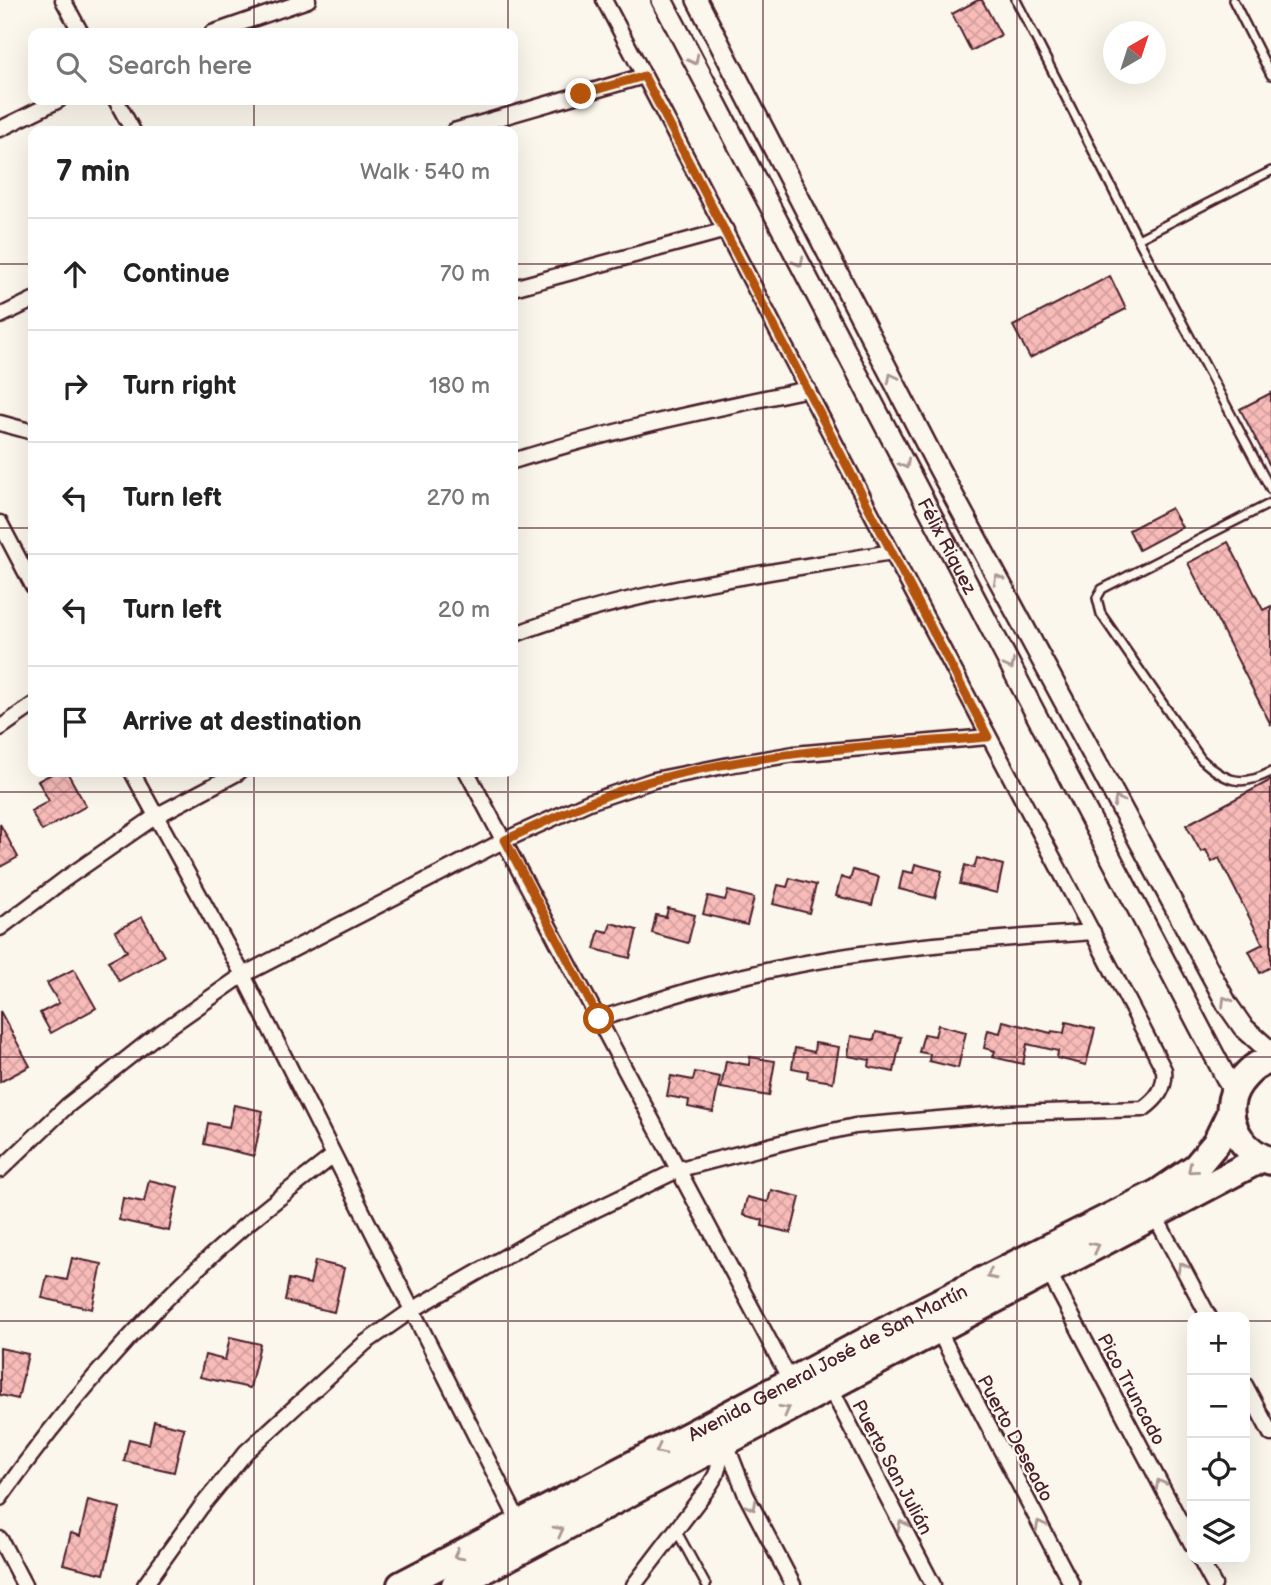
<!DOCTYPE html>
<html lang="en">
<head>
<meta charset="utf-8">
<style>
  :root { --surface:#fff; --page:#f2f2f2; --text:#222; --muted:#767676; --line:#e0e0e0 }
  body { margin:0; font-family:"Balsamiq Sans",sans-serif; background:var(--page); color:var(--text) }
  .controls { position:absolute; right:21px; bottom:21px; display:grid; overflow:hidden; border-radius:14px; box-shadow:0 7px 28px #0002 }
  .controls button { width:63px; height:63px; display:grid; place-items:center; padding:0; border:0; border-bottom:2px solid var(--line); background:var(--surface); color:var(--text); font:35px sans-serif }
  .compass { position:absolute; left:1103px; top:21px; width:63px; height:63px; border-radius:50%; background:var(--surface); box-shadow:0 7px 28px #0002; rotate:39deg }
  .stop { position:absolute; width:21px; height:21px; margin:-16px; border:5px solid #b45309; border-radius:50%; background:#fff }
  .stop.end { background:#b45309; border-color:#fff; box-shadow:0 2px 7px #0008 }
  .list { margin:0; padding:0; list-style:none }
  h2 { display:flex; justify-content:space-between; align-items:center; height:91px; margin:0; padding:0 28px; font-size:30px }
  h2 small { font-size:23px; font-weight:400; color:var(--muted) }
  .list li { display:grid; grid-template-columns:46px 1fr auto; gap:21px; align-items:center; box-sizing:border-box; height:112px; padding:0 28px; border-top:2px solid var(--line) }
  .list b { display:block; font-size:26px; white-space:nowrap }
  .list em { font-size:23px; font-style:normal; color:var(--muted) }
  .icon { flex:none; width:38px; height:38px; fill:none; stroke:currentColor; stroke-width:2; stroke-linecap:round; stroke-linejoin:round }
  .map { position:relative; flex:none; width:1271px; height:1585px; overflow:hidden }
  .search { position:absolute; background:var(--surface); box-shadow:0 7px 28px #0002; left:28px; top:28px; width:490px; height:77px; display:flex; align-items:center; gap:18px; box-sizing:border-box; padding:0 24px; border-radius:14px; color:var(--muted); font-size:26px }
  .panel { position:absolute; background:var(--surface); box-shadow:0 7px 28px #0002; left:28px; top:126px; width:490px; height:651px; border-radius:14px }
  .map>svg:first-child { display:block }
  .building { fill:url(#building-cross-hatch); stroke:#4a1f2b; stroke-width:2 }
  .lines { fill:none; stroke-linecap:round; stroke-linejoin:round }
  .lane-casing { stroke:#4a1f2b; stroke-width:12 }
  .street-casing { stroke:#4a1f2b; stroke-width:19 }
  .secondary-casing { stroke:#4a1f2b; stroke-width:24 }
  .highway-casing { stroke:#4a1f2b; stroke-width:32 }
  .lane { stroke:#fbf7ec; stroke-width:7 }
  .street { stroke:#fbf7ec; stroke-width:14 }
  .secondary { stroke:#fbf7ec; stroke-width:19 }
  .highway { stroke:#fbf7ec; stroke-width:26 }
  .oneway { stroke:#ab9695 }
  .route { stroke:#b45309; stroke-width:9 }
  .grid { fill:none; stroke:#4a1f2b; stroke-width:2; stroke-opacity:0.55 }
  .labels { text-anchor:middle; stroke-width:5; stroke-linejoin:round; paint-order:stroke }
  .street-label { font-size:19px; fill:#4a1f2b; stroke:#fbf7ec }
</style>
</head>
<body>
<div class="map">
<svg width="1271" height="1585" viewBox="0 0 1271 1585">
  <defs>
    <pattern id="building-cross-hatch" width="8" height="8" patternUnits="userSpaceOnUse" patternTransform="scale(1.75)"><rect width="8" height="8" fill="#f7bbb8"/><path d="M0 0l8 8M0 8l8-8" fill="none" stroke="#d5a09e"/></pattern>
  </defs>
  <rect width="100%" height="100%" fill="#fbf7ec"/>
  <filter id="ink" filterUnits="userSpaceOnUse"><feTurbulence type="fractalNoise" baseFrequency=".0143" numOctaves="2"/><feDisplacementMap in="SourceGraphic" scale="14" xChannelSelector="R" yChannelSelector="G"/><feConvolveMatrix kernelMatrix="1 2 1 2 8 2 1 2 1" color-interpolation-filters="sRGB"/></filter>
  <g filter="url(#ink)">
    <g class="building">
      <polygon points="978,0 982,0 1001,35 971,51 952,14"/>
      <polygon points="1110,276 1126,309 1030,358 1013,326"/>
      <polygon points="1271,393 1271,468 1240,409"/>
      <polygon points="1171,508 1182,527 1139,550 1129,530"/>
      <polygon points="1228,542 1263,610 1271,606 1271,725 1188,563"/>
      <polygon points="55,772 67,772 86,806 42,831 31,811 49,801 38,781"/>
      <polygon points="1271,780 1271,967 1260,973 1249,951 1263,944 1219,858 1212,862 1206,850 1201,852 1186,825"/>
      <polygon points="0,824 18,857 0,867"/>
      <polygon points="977,858 1003,865 997,893 960,884 965,865 974,868"/>
      <polygon points="915,864 942,871 935,898 899,889 903,871 913,873"/>
      <polygon points="853,870 879,877 872,905 836,896 841,877 850,880"/>
      <polygon points="790,878 816,885 809,913 773,904 778,885 787,887"/>
      <polygon points="728,891 754,898 747,925 703,914 708,896 725,900"/>
      <polygon points="668,908 695,915 688,943 652,933 656,915 666,917"/>
      <polygon points="142,917 164,956 119,981 108,961 127,951 115,931"/>
      <polygon points="611,923 637,930 630,958 594,949 599,930 608,932"/>
      <polygon points="74,969 96,1008 51,1033 40,1013 59,1003 47,983"/>
      <polygon points="0,1011 30,1066 0,1082"/>
      <polygon points="1003,1021 1051,1033 1052,1031 1064,1033 1066,1022 1095,1029 1086,1065 1057,1058 1058,1051 1027,1044 1023,1064 993,1057 995,1051 984,1048 988,1030 1000,1033"/>
      <polygon points="938,1025 966,1032 958,1068 929,1061 930,1054 919,1052 924,1034 935,1036"/>
      <polygon points="876,1032 901,1037 894,1072 869,1067 870,1060 848,1056 851,1036 874,1040"/>
      <polygon points="815,1043 839,1047 833,1082 807,1078 808,1071 792,1068 795,1048 814,1052"/>
      <polygon points="750,1057 775,1061 769,1096 721,1088 726,1061 749,1065"/>
      <polygon points="695,1072 720,1077 713,1112 688,1107 689,1100 667,1096 671,1076 693,1080"/>
      <polygon points="234,1105 263,1111 254,1156 204,1144 208,1123 229,1127"/>
      <polygon points="149,1180 178,1187 169,1231 119,1220 123,1198 144,1202"/>
      <polygon points="771,1190 800,1197 791,1233 762,1226 763,1220 743,1215 747,1197 768,1202"/>
      <polygon points="72,1258 102,1264 92,1309 42,1298 47,1276 67,1280"/>
      <polygon points="315,1261 344,1268 334,1312 285,1301 289,1279 310,1284"/>
      <polygon points="230,1337 260,1344 250,1388 200,1377 205,1355 225,1360"/>
      <polygon points="0,1348 28,1354 18,1399 0,1395"/>
      <polygon points="154,1421 184,1428 174,1472 124,1461 129,1439 149,1444"/>
      <polygon points="88,1500 120,1508 104,1574 63,1564 71,1533 80,1536"/>
    </g>
    <g class="lines">
      <defs>
        <g id="lane">
          <polyline points="1016,0 1138,239 1271,490"/>
          <polyline points="1233,0 1271,75"/>
          <polyline points="1138,239 1271,171"/>
          <path d="M1271 503 1102 589 1097 598 1101 614 1201 759C1225 781 1240 788 1271 772"/>
          <polyline points="676,1530 706,1585"/>
        </g>
        <g id="street">
          <polyline points="63,0 81,33"/>
          <polyline points="212,33 308,0"/>
          <polyline points="116,100 133,131"/>
          <polyline points="0,129 59,100"/>
          <polyline points="454,131 644,76"/>
          <polyline points="513,288 726,230"/>
          <polyline points="0,316 33,300"/>
          <polyline points="0,423 33,432"/>
          <path d="M513 461C611 430 708 410 808 389"/>
          <polyline points="0,523 33,586"/>
          <path d="M513 635C628 590 769 573 892 552"/>
          <polyline points="0,728 33,705"/>
          <polyline points="132,772 243,975 521,1526"/>
          <polyline points="467,772 790,1380"/>
          <polyline points="0,928 65,879 156,816 239,772"/>
          <path d="M599 1019C650 1003 701 985 753 974 865 948 979 940 1093 932"/>
          <polyline points="0,1170 67,1106 153,1038 243,975 505,840 589,802 654,780 729,765 794,754 988,737"/>
          <polyline points="1155,1216 1209,1317"/>
          <polyline points="1046,1267 1192,1544"/>
          <polyline points="936,1326 1072,1585"/>
          <polyline points="827,1381 933,1585"/>
          <polyline points="1245,1385 1271,1434"/>
          <polyline points="725,1441 746,1495 793,1585"/>
          <path d="M0 1498C70 1399 150 1308 241 1229 271 1203 303 1180 333 1156"/>
          <polyline points="0,1539 24,1585"/>
          <polyline points="1200,1559 1214,1585"/>
          <path d="M145 1585 201 1507 246 1452 365 1343 412 1310 543 1235 680 1169 796 1139 855 1126 1010 1113 1143 1109C1157 1099 1166 1088 1164 1070 1076 899 985 730 896 560 798 373 703 186 604 0"/>
          <polyline points="634,1585 708,1488 716,1475 725,1444"/>
        </g>
        <g id="secondary">
          <path id="s1" d="M662 0 1233 1091"/>
          <polyline points="697,0 939,469 1227,1004 1243,1027 1271,1052"/>
        </g>
        <g id="highway">
          <path d="M1271 1060C1257 1063 1249 1071 1240 1082 1218 1112 1237 1150 1271 1161"/>
          <path id="s2" d="M401 1585 715 1422 928 1308 1158 1193 1196 1167 1216 1143 1230 1114"/>
          <polyline points="455,1585 1262,1158"/>
        </g>
      </defs>
      <use href="#lane" class="lane-casing"/>
      <use href="#street" class="street-casing"/>
      <use href="#secondary" class="secondary-casing"/>
      <use href="#highway" class="highway-casing"/>
      <use href="#lane" class="lane"/>
      <use href="#street" class="street"/>
      <use href="#secondary" class="secondary"/>
      <use href="#highway" class="highway"/>
    </g>
    <defs><path id="oneway-chevron" d="M-2-3.5L2.5 0L-2 3.5" fill="none" stroke-width="1.6" stroke-linecap="round" stroke-linejoin="round" transform="scale(1.75)"/></defs>
    <g class="oneway">
      <use href="#oneway-chevron" transform="translate(694 60) rotate(62)"/>
      <use href="#oneway-chevron" transform="translate(799 262) rotate(62)"/>
      <use href="#oneway-chevron" transform="translate(892 378) rotate(-117)"/>
      <use href="#oneway-chevron" transform="translate(905 464) rotate(62)"/>
      <use href="#oneway-chevron" transform="translate(998 579) rotate(-118)"/>
      <use href="#oneway-chevron" transform="translate(1010 665) rotate(62)"/>
      <use href="#oneway-chevron" transform="translate(1118 801) rotate(-118)"/>
      <use href="#oneway-chevron" transform="translate(1226 1001) rotate(-121)"/>
      <use href="#oneway-chevron" transform="translate(1192 1169) rotate(140)"/>
      <use href="#oneway-chevron" transform="translate(1095 1247) rotate(-27)"/>
      <use href="#oneway-chevron" transform="translate(1182 1267) rotate(-118)"/>
      <use href="#oneway-chevron" transform="translate(991 1275) rotate(153)"/>
      <use href="#oneway-chevron" transform="translate(785 1410) rotate(-29)"/>
      <use href="#oneway-chevron" transform="translate(660 1450) rotate(153)"/>
      <use href="#oneway-chevron" transform="translate(1160 1484) rotate(-118)"/>
      <use href="#oneway-chevron" transform="translate(752 1506) rotate(62)"/>
      <use href="#oneway-chevron" transform="translate(902 1525) rotate(-118)"/>
      <use href="#oneway-chevron" transform="translate(1040 1525) rotate(-118)"/>
      <use href="#oneway-chevron" transform="translate(559 1531) rotate(-28)"/>
      <use href="#oneway-chevron" transform="translate(458 1555) rotate(152)"/>
    </g>
  </g>
  <g class="lines" filter="url(#ink)">
    <path class="route" d="M581 94 644 76 988 737C877 746 762 751 654 780 602 794 554 818 505 840L599 1019"/>
  </g>
  <path class="grid" d="M254 0V33M508 0V33M763 0V1585M1017 0V1585M254 100V131M508 100V131M0 264H33M513 264H1271M0 528H33M513 528H1271M254 772V1585M508 772V1585M0 792H1271M0 1057H1271M0 1321H1192M1245 1321H1271"/>
  <g class="labels">
    <g class="street-label">
      <text dy="7" stroke="none"><textPath href="#s1" startOffset="616">Félix Riquez</textPath></text>
      <text dy="7" stroke="none"><textPath href="#s2" startOffset="481">Avenida General José de San Martín</textPath></text>
      <text transform="translate(1132 1389) rotate(62)" y="7">Pico Truncado</text>
      <text transform="translate(1016 1438) rotate(62)" y="7">Puerto Deseado</text>
      <text transform="translate(893 1467) rotate(62)" y="7">Puerto San Julián</text>
    </g>
  </g>
</svg>
<div class="controls">
<button>+</button>
<button>−</button>
<button><svg class="icon" aria-label="locate" viewBox="0 0 24 24"><circle cx="12" cy="12" r="6"/><path d="M12 2v4M12 18v4M2 12h4M18 12h4"/></svg></button>
<button><svg class="icon" aria-label="layers" viewBox="0 0 24 24"><path d="M12 4l9 5-9 5-9-5zM3 14l9 5 9-5"/></svg></button>
</div>
<svg class="compass" viewBox="-18 -18 36 36"><path d="M0-13l5 13h-10z" fill="#e53935"/><path d="M0 13l5-13h-10z" fill="#767676"/></svg>
<div class="stop" style="left:599px;top:1019px"></div>
<div class="stop end" style="left:581px;top:94px"></div>
<div class="search"><svg class="icon" aria-label="search" viewBox="0 0 24 24"><circle cx="10" cy="10" r="6"/><path d="M15 15l6 6"/></svg>Search here</div>
<section class="panel">
<h2>7 min<small>Walk · 540 m</small></h2>
<ul class="list">
<li><svg class="icon" aria-label="ahead" viewBox="0 0 24 24"><path d="M12 20V5M6 11l6-6 6 6"/></svg><div><b>Continue</b></div><em>70 m</em></li>
<li><svg class="icon" aria-label="right" viewBox="0 0 24 24"><path d="M7 20v-9h11M14 6l5 5-5 5"/></svg><div><b>Turn right</b></div><em>180 m</em></li>
<li><svg class="icon" aria-label="left" viewBox="0 0 24 24"><path d="M17 20v-9H6M10 6l-5 5 5 5"/></svg><div><b>Turn left</b></div><em>270 m</em></li>
<li><svg class="icon" aria-label="left" viewBox="0 0 24 24"><path d="M17 20v-9H6M10 6l-5 5 5 5"/></svg><div><b>Turn left</b></div><em>20 m</em></li>
<li><svg class="icon" aria-label="arrive" viewBox="0 0 24 24"><path d="M6 21V4h12l-3 4 3 4H6"/></svg><div><b>Arrive at destination</b></div></li>
</ul>
</section>
</div>
</body>
</html>
